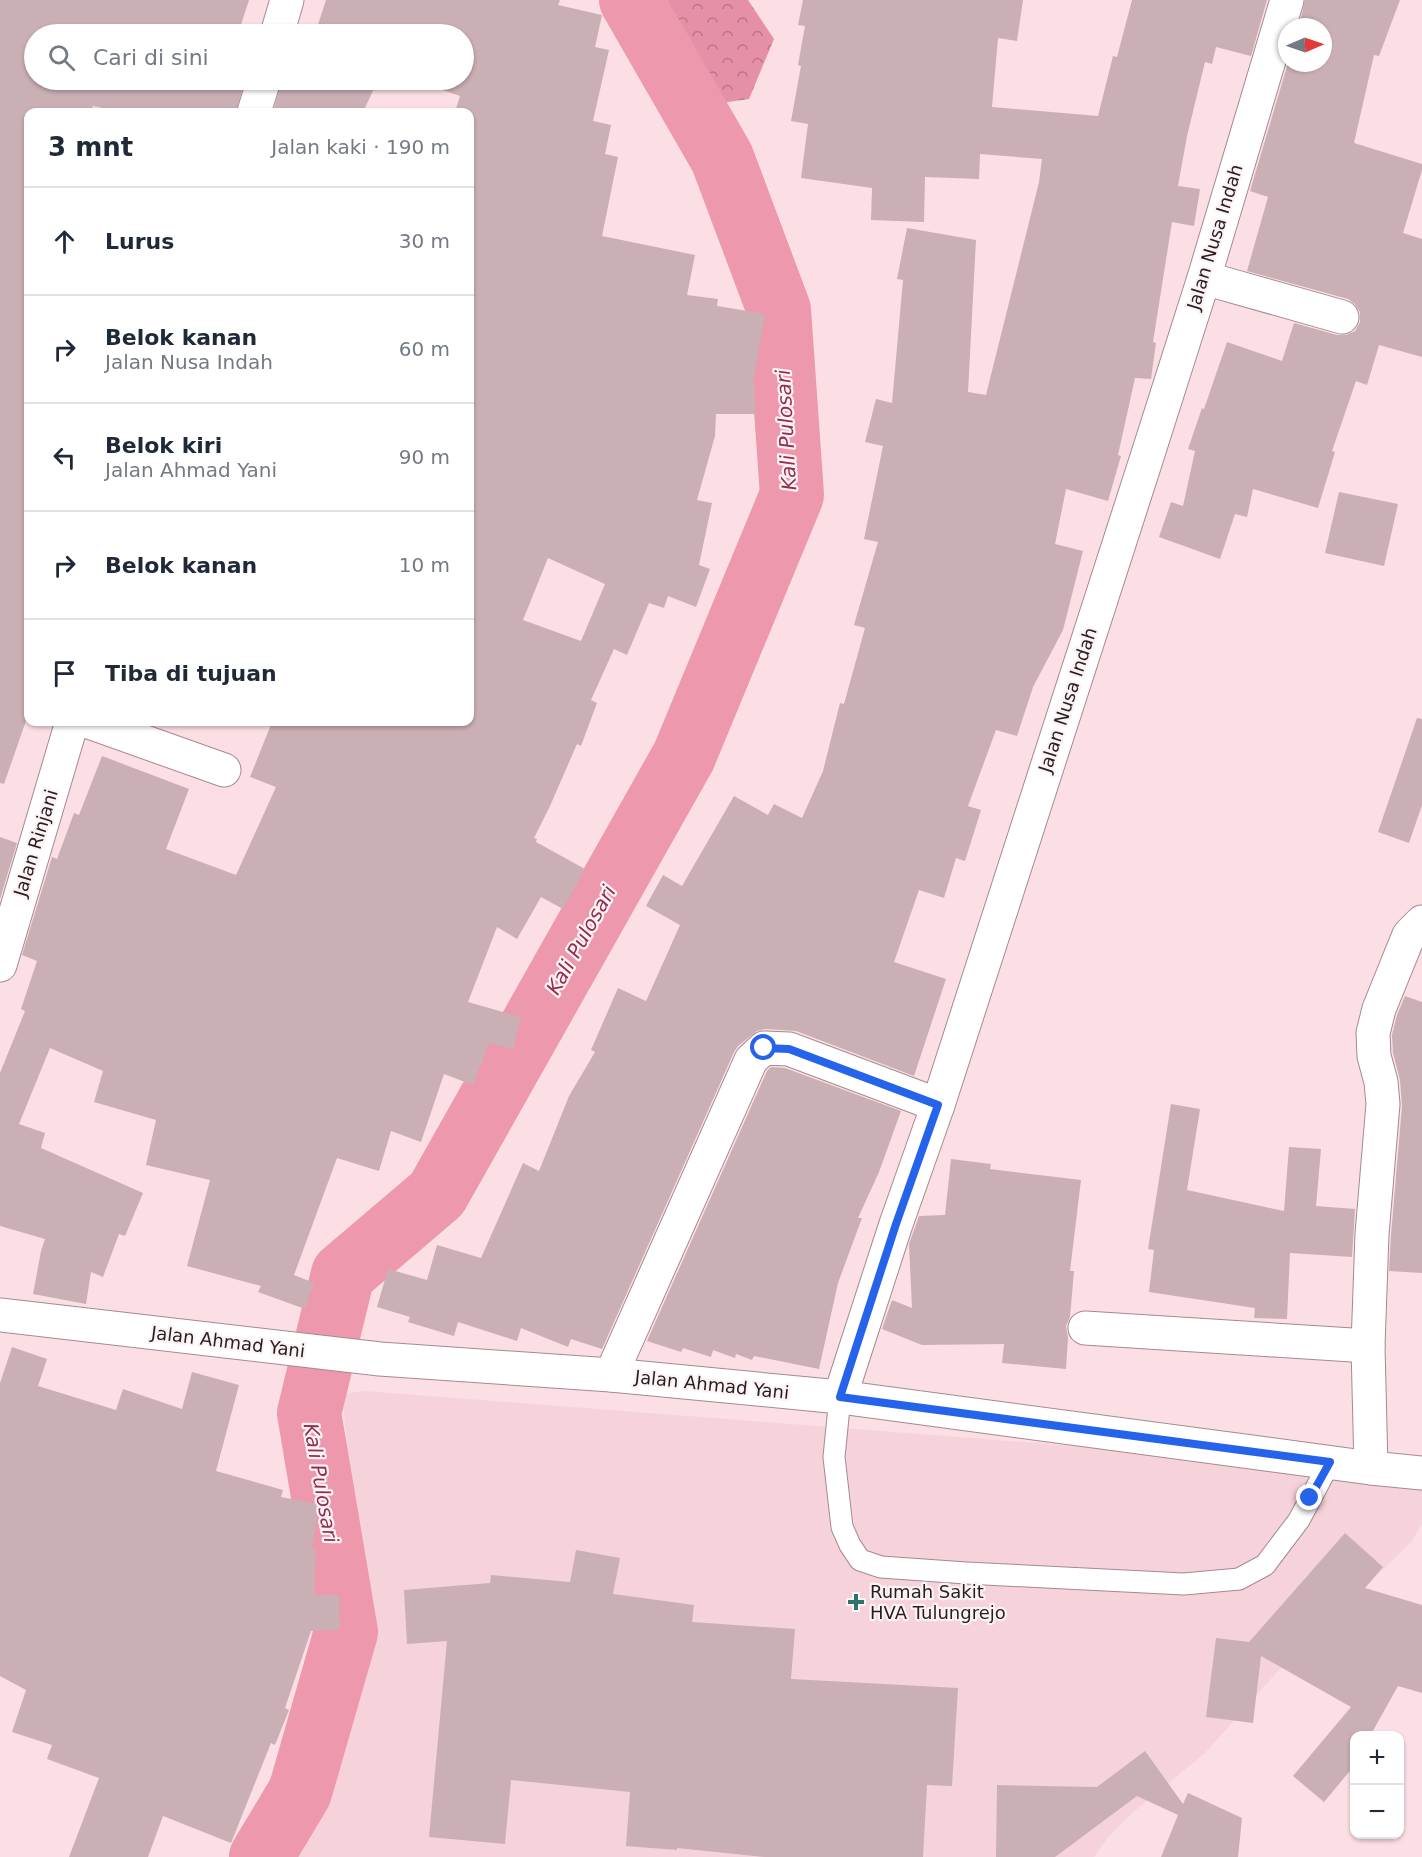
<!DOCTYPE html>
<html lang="id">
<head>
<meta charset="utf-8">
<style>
  :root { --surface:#fff; --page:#f6f6f7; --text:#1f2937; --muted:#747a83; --line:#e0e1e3 }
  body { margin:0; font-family:"DejaVu Sans",sans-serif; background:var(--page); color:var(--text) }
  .controls { position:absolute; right:18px; bottom:18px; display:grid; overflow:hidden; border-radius:12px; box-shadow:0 2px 4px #0004 }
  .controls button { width:54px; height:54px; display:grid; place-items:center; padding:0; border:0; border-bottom:2px solid var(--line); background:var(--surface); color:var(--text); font:30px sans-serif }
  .compass { position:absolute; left:1278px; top:18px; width:54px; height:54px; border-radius:50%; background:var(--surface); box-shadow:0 2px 4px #0004; rotate:88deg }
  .stop { position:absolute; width:18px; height:18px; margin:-14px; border:4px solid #2563eb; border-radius:50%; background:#fff }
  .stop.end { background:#2563eb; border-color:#fff; box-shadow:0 2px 6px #0008 }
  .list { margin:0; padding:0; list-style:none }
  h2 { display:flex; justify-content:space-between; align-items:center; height:78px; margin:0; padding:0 24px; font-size:26px }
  h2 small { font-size:20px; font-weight:400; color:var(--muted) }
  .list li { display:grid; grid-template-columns:39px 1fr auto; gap:18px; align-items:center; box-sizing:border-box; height:108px; padding:0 24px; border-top:2px solid var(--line) }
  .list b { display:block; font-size:22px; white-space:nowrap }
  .list p { margin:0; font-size:20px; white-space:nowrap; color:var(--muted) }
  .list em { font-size:20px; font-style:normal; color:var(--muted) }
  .icon { flex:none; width:33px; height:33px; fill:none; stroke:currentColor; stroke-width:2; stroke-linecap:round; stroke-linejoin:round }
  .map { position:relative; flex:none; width:1422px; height:1857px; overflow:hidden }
  .search { position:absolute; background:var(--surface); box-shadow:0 2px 4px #0004; left:24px; top:24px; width:450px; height:66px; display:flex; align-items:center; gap:15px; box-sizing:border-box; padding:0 21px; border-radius:33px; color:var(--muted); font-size:22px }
  .panel { position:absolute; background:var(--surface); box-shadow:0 2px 4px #0004; left:24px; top:108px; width:450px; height:618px; border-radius:12px }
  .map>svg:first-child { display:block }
  .built { fill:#f6d2da }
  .forest { fill:url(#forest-crowns) }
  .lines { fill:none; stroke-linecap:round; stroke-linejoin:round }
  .river { stroke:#ed98ad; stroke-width:64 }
  .building { fill:#caafb5; fill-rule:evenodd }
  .lane-casing { stroke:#a48a90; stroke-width:23 }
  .street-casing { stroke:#a48a90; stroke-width:35 }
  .secondary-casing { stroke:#a48a90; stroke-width:35 }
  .lane { stroke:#fff; stroke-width:21 }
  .street { stroke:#fff; stroke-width:33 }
  .secondary { stroke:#fff; stroke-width:33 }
  .route { stroke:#2563eb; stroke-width:8 }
  .poi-dot { fill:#2e746b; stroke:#fdf2f4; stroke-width:2 }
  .labels { text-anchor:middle; stroke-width:4.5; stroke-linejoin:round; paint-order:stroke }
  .street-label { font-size:18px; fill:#271e20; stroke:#fdf2f4 }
  .poi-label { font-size:18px; fill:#271e20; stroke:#fdf2f4; text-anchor:start }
  .water-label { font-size:20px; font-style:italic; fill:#912e50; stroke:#fdf2f4 }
</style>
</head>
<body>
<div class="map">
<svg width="1422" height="1857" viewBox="0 0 1422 1857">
  <defs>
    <pattern id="forest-crowns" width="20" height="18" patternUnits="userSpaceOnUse" patternTransform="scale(1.5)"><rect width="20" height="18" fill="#e590a6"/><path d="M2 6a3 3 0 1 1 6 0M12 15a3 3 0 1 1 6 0" fill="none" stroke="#ba7587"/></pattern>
  </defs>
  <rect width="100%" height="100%" fill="#fbdfe5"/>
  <polygon class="built" points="365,1391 1422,1473 1422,1524 1412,1541 1278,1671 1205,1753 1131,1814 1108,1837 1094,1857 238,1857 369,1663 342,1394"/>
  <polygon class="forest" points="649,0 748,0 774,39 749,99 721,103 683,51"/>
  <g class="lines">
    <polyline class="river" points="261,1857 300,1792 346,1632 309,1413 343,1274 437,1194 684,756 792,495 779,310 722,158 631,0"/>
  </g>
  <g class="building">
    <polygon points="0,0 249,0 238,34 239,34 34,34 34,80 245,80 236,112 122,112 93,106 91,112 28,112 28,715 4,784 0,783"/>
    <path d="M326 0H560L558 5 602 15 595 47 609 50 593 121 611 125 605 154 618 157 602 236 695 255 687 295 718 299 717 306 765 314 754 378 755 414H716L715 436 697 500 712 503 699 565 710 569 696 607 668 596 664 608 649 603 627 655 614 649 591 700 597 703 581 746 577 744 550 806 534 838 537 839 536 842 585 869 563 909 541 897 517 939 497 927 468 1002 521 1017 513 1049 489 1043 473 1085 444 1074 421 1142 391 1131 379 1171 337 1158 294 1275 314 1283 305 1309 258 1292 261 1286 187 1266 210 1180 146 1165 156 1120 94 1102 103 1071 50 1048 19 1124 45 1133 41 1148 143 1193 125 1236 119 1234 103 1277 91 1272 86 1304 33 1294 41 1251 45 1239 0 1226V1073L25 1011 21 1009 37 961 22 955 52 857 57 859 74 813 79 815 102 756 189 789 166 849 236 875 276 787 250 777 272 722H470V112H455L460 96 413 80H464V34H315ZM548 558 605 584 581 641 523 620Z"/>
    <polygon points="803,0 1023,0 1017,41 998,38 992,107 1098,116 1113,56 1117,57 1132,0 1267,0 1251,56 1216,47 1212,64 1205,62 1187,136 1178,186 1200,189 1194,226 1172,222 1153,342 1156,343 1151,379 1135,378 1118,455 1121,456 1108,501 1066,489 1055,544 1083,551 1063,630 1033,687 1017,736 996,730 968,806 981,810 965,861 956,858 944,898 919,890 894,962 946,979 914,1076 796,1031 765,1029 757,1031 738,1046 734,1052 602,1349 571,1339 568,1347 521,1328 517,1341 458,1322 454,1336 408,1322 410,1317 377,1307 388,1269 427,1280 437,1245 481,1258 523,1163 539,1171 569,1096 595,1052 591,1050 618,988 646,1001 680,925 646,906 663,875 682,886 734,796 768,815 774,804 802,818 823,771 840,703 844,704 865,628 854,625 878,542 864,539 883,446 865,442 876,399 892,403 903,280 897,279 907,228 976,240 968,392 986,395 1039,182 1042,159 980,154 979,179 925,177 924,222 871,220 872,188 801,178 808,124 791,121 801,66 798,65 805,26 798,25"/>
    <polygon points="1305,0 1400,0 1379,56 1374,55 1354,143 1422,164 1422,170 1403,233 1422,239 1422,357 1379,345 1367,385 1356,381 1332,451 1335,452 1318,508 1253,489 1247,517 1235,514 1220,559 1159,537 1171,502 1183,506 1195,451 1188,449 1202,408 1204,409 1227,342 1282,361 1294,323 1337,335 1346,335 1355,331 1360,322 1360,312 1355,304 1348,299 1247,271 1268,197 1250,191 1288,63 1323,63 1323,27 1299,27"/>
    <polygon points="282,80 378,80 363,112 273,112"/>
    <polygon points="1339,492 1398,504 1384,566 1325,553"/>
    <polygon points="1417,718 1422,719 1422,805 1409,843 1378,832"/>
    <polygon points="0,837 17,843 0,899"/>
    <polygon points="1405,996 1422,1002 1422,1273 1389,1271 1391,1235 1402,1106 1400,1080 1393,1053 1392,1035 1397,1015"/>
    <polygon points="771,1067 785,1068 901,1111 879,1172 858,1218 862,1218 838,1283 819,1369 754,1356 752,1360 736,1354 735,1358 713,1350 711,1357 683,1348 681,1352 647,1341 767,1071"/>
    <polygon points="1171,1104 1200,1109 1187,1190 1284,1211 1289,1147 1321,1149 1316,1206 1355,1209 1352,1257 1290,1253 1287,1319 1254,1318 1255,1308 1149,1292 1154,1250 1148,1249"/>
    <polygon points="951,1159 991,1164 990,1169 1081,1180 1070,1271 1074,1271 1070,1317 1066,1326 1068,1337 1066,1369 1002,1363 1004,1344 922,1345 882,1329 892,1300 912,1308 909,1244 919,1216 945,1215"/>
    <polygon points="12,1347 47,1359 38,1386 116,1410 123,1389 182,1409 192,1372 239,1385 216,1471 283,1490 281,1497 319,1504 312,1549 316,1549 314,1595 339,1595 340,1630 311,1631 285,1708 289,1710 275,1745 271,1743 231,1843 163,1816 148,1857 69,1857 99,1778 47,1759 52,1745 12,1732 26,1690 0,1676 0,1383"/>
    <polygon points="1345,1533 1383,1567 1365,1588 1422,1605 1422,1693 1398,1686 1370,1736 1354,1736 1354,1766 1324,1802 1293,1776 1351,1707 1261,1656 1253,1723 1206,1717 1216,1638 1249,1642"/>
    <polygon points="576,1550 620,1558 613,1594 694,1605 692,1622 795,1629 791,1679 958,1688 952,1786 927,1785 923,1857 765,1857 677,1848 677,1850 626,1846 630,1792 511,1780 505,1844 429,1837 447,1641 407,1644 404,1590 490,1583 491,1575 570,1582"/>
    <polygon points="1145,1751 1183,1804 1188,1793 1242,1818 1238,1857 1161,1857 1178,1815 1137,1796 1055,1857 996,1857 997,1785 1097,1787"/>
  </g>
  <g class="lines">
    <defs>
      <polyline id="lane" points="840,1397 834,1457 842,1527 850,1545 860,1560 881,1567 966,1573 1184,1584 1239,1579 1265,1565 1299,1520 1330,1462"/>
      <g id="street">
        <polyline points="277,34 287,0"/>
        <polyline points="254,112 264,80"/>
        <polyline points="1204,278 1342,317"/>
        <polyline points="89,722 224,770"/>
        <polyline points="0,965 72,722"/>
        <polyline points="1085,1328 1368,1346"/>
        <polyline points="611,1375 751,1060 764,1048 789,1049 938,1105"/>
        <polyline points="1371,1468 1368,1346 1372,1234 1383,1104 1381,1082 1374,1056 1373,1033 1379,1009 1400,957 1409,935 1422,922"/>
      </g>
      <g id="secondary">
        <polyline points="0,1315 380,1359 611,1375 840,1397 1371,1468 1422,1473"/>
        <polyline points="840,1397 896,1224 938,1105 1147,457 1204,278 1287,0"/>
      </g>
    </defs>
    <use href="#lane" class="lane-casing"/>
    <use href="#street" class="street-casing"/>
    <use href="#secondary" class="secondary-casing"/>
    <use href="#lane" class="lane"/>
    <use href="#street" class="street"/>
    <use href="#secondary" class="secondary"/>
  </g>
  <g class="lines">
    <polyline class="route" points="764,1048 789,1049 938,1105 896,1224 840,1397 1330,1462 1310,1498"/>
  </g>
  <path class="poi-dot" d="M853 1593h6v6h6v6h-6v6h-6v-6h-6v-6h6z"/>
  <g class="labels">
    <g class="street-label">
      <text transform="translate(1215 237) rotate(-73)" y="6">Jalan Nusa Indah</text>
      <text transform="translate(1068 700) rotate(-72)" y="6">Jalan Nusa Indah</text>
      <text transform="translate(36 843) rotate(-73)" y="6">Jalan Rinjani</text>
      <text transform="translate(228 1342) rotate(7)" y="6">Jalan Ahmad Yani</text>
      <text transform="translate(712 1385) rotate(6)" y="6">Jalan Ahmad Yani</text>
    </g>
    <g class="poi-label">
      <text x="870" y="1598">Rumah Sakit<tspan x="870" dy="21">HVA Tulungrejo</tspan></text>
    </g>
    <g class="water-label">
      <text transform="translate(786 430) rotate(-93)" y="7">Kali Pulosari</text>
      <text transform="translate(581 940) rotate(-61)" y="7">Kali Pulosari</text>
      <text transform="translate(321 1483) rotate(80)" y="7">Kali Pulosari</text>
    </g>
  </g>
</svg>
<div class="controls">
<button>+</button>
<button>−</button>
</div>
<svg class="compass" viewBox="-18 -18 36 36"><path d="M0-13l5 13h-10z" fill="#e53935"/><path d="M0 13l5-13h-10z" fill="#747a83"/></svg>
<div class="stop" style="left:764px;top:1048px"></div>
<div class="stop end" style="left:1310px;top:1498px"></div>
<div class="search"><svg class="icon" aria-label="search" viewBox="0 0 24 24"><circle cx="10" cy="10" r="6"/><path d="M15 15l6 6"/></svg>Cari di sini</div>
<section class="panel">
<h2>3 mnt<small>Jalan kaki · 190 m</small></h2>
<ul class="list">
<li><svg class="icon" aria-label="ahead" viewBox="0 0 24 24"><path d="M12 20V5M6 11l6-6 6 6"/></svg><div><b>Lurus</b></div><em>30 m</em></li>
<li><svg class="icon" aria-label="right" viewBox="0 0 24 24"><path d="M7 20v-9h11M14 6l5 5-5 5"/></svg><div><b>Belok kanan</b><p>Jalan Nusa Indah</p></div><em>60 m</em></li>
<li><svg class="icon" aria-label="left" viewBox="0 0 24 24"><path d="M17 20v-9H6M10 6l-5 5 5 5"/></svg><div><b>Belok kiri</b><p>Jalan Ahmad Yani</p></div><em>90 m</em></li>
<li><svg class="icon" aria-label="right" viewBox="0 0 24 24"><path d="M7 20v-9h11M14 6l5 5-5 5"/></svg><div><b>Belok kanan</b></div><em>10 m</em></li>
<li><svg class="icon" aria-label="arrive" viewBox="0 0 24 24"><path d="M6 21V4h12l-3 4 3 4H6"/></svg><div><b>Tiba di tujuan</b></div></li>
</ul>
</section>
</div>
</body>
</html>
